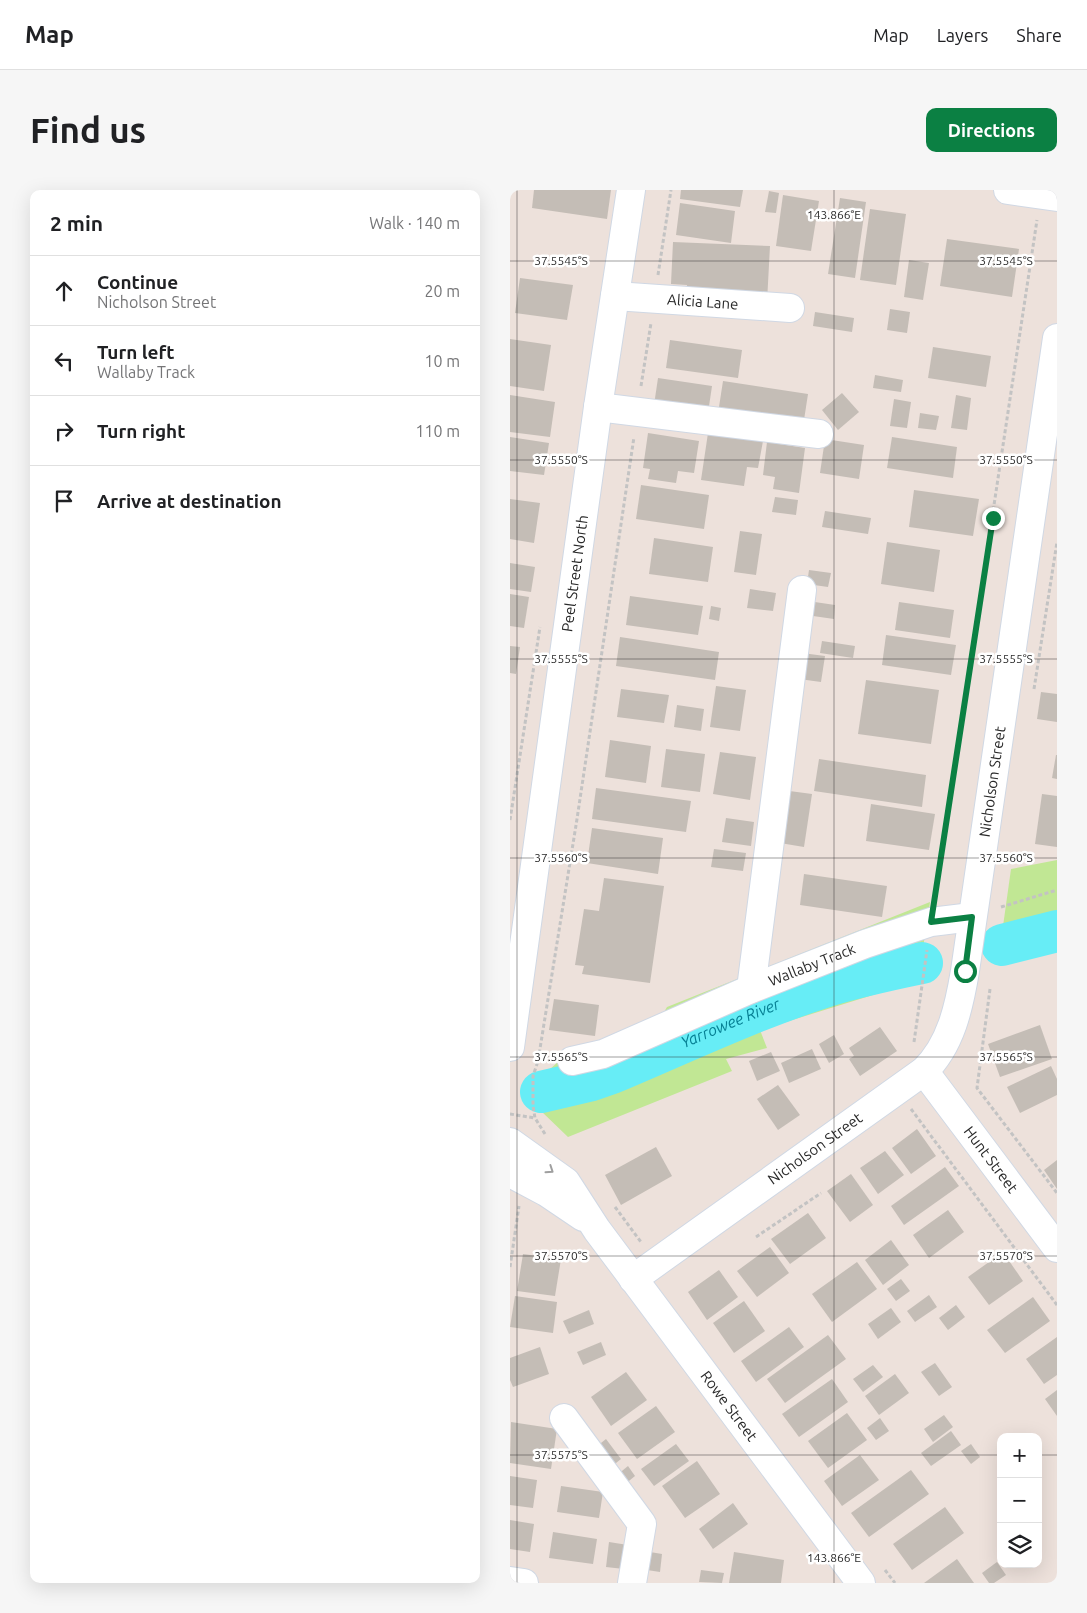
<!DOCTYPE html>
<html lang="en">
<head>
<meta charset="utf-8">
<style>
  :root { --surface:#fff; --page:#f6f6f6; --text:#202124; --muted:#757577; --line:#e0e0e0; --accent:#0b8043 }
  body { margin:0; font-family:Ubuntu,sans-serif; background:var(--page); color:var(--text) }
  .controls { position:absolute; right:15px; bottom:15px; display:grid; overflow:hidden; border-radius:10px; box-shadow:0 5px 20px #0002 }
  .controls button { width:45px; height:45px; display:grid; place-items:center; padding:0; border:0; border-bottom:1px solid var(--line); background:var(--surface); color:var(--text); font:25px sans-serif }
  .stop { position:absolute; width:15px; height:15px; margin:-11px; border:4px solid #0b8043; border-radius:50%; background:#fff }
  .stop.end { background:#0b8043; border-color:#fff; box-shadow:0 1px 5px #0008 }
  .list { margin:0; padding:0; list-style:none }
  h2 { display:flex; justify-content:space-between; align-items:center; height:65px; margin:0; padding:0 20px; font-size:21px }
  h2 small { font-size:16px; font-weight:400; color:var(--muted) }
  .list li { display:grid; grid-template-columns:32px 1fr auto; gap:15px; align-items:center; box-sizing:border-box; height:70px; padding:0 20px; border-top:1px solid var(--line) }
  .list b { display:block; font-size:19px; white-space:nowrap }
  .list p { margin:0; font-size:16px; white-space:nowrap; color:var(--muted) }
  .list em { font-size:16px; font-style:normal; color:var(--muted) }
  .icon { flex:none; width:28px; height:28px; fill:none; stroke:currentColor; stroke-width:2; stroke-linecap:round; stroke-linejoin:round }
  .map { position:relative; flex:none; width:547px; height:1393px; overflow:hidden; border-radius:10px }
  header { display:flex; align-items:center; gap:30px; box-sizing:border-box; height:70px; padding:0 25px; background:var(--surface); border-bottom:1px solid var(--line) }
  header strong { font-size:24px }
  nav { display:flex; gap:28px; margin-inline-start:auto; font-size:18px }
  .intro { display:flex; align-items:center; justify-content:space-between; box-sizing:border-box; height:120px; padding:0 30px }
  h1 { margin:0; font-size:35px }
  .button { padding:12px 22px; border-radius:10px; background:var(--accent); color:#fff; font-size:18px; font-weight:700 }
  main { display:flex; gap:30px; padding:0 30px }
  aside { flex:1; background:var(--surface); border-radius:10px; box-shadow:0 5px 20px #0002 }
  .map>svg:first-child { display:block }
  .green { fill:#c1e794 }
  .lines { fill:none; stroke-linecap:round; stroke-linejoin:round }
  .river { stroke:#67edf6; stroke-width:42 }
  .building { fill:#c4bdb6 }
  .minor-casing { stroke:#d0d8e4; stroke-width:30 }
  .path { stroke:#c3c3c3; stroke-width:3; stroke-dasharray:4 2.5; stroke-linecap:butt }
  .minor { stroke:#fff; stroke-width:28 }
  .oneway { stroke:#9f9f9f }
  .route { stroke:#0b8043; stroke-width:6 }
  .ticks { fill:none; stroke:#2a2a2a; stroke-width:1; stroke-opacity:0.45 }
  .labels { text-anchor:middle; stroke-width:5; stroke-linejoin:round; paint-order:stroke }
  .street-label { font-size:15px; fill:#2a2a2a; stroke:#fff }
  .water-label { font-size:16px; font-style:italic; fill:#068094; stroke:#fff }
  .ticks-label { font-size:12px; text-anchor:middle; fill:#2a2a2a; stroke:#fff; stroke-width:5; stroke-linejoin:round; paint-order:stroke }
</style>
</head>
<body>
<header>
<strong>Map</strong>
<nav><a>Map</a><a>Layers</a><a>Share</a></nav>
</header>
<div class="intro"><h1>Find us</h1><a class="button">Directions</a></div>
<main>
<aside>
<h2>2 min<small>Walk · 140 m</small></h2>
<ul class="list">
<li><svg class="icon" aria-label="ahead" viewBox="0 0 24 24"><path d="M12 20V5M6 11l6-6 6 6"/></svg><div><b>Continue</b><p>Nicholson Street</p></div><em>20 m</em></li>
<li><svg class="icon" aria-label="left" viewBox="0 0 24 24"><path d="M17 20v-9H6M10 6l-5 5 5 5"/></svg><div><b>Turn left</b><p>Wallaby Track</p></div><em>10 m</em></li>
<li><svg class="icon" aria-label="right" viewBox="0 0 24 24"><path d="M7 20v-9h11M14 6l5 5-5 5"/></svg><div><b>Turn right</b></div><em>110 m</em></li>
<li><svg class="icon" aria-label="arrive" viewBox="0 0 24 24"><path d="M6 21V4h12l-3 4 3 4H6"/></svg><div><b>Arrive at destination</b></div></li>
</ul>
</aside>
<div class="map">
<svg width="547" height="1393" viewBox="0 0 547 1393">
  <rect width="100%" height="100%" fill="#ede1db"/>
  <g class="green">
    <polygon points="547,670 547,761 488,772 501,679"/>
    <polygon points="420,712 408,791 250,840 257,858 216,869 222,881 58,947 31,921 25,892 55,866 150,829 157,817"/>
  </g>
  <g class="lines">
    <g class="river">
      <polyline points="492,755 547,741"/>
      <path id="s1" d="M31 902 82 890 102 883C171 854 240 821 311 798 344 787 378 780 412 773"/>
    </g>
  </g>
  <g class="building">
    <polygon points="24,0 101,0 97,29 22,18"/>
    <polygon points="171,0 233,0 230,17 170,9"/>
    <polygon points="259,1 269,3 266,23 255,22"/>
    <polygon points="273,5 309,11 301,61 266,56"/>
    <polygon points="330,8 356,12 345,88 318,84"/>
    <polygon points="170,13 225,21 221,53 166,45"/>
    <polygon points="360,19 396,24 386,95 350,90"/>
    <polygon points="437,49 509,59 502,107 430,96"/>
    <polygon points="163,52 260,56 257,112 176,109 177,95 161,94"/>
    <polygon points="399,70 419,73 413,110 394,107"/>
    <polygon points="10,88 63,95 57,130 5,123"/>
    <polygon points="380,119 400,122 397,143 377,140"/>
    <polygon points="305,122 344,128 342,142 303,136"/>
    <polygon points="0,149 41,155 34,201 0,196"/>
    <polygon points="160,150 232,160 228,188 156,178"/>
    <polygon points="423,157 481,166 476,197 418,188"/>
    <polygon points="365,185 393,190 391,202 363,198"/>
    <polygon points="148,188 202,196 198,223 144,215"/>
    <polygon points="213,191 298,204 294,230 209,217"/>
    <polygon points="332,203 349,222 328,240 312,220"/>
    <polygon points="0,205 45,212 40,247 0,242"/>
    <polygon points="446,205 461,208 457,240 441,238"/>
    <polygon points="384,209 401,212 397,238 380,236"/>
    <polygon points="410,223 429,226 426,240 408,238"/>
    <polygon points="138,243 189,251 184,283 168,281 166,293 138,289 140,279 133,278"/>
    <polygon points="198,243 253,251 248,278 237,277 234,296 191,290"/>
    <polygon points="0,247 39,253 34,285 0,281"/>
    <polygon points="382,247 447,257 443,288 377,278"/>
    <polygon points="315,249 354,255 349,289 310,283"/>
    <polygon points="257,252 295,258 289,303 263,299 265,287 253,285"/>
    <polygon points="131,295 199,305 194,339 126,329"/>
    <polygon points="404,300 469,309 463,346 399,337"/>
    <polygon points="265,307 288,310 286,325 262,322"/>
    <polygon points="0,309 30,313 24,353 0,349"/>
    <polygon points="315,321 361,328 358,344 312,337"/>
    <polygon points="230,341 252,344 246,385 224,382"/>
    <polygon points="144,348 203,357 198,392 139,384"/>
    <polygon points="377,352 430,360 424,402 371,394"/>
    <polygon points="0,373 25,377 21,402 0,399"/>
    <polygon points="299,380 321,383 318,397 297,394"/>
    <polygon points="240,399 266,403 263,421 237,418"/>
    <polygon points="0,404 19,407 14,438 0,436"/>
    <polygon points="120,406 193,416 188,445 116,435"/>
    <polygon points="298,411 325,415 324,429 296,425"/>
    <polygon points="389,412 444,420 440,448 385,440"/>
    <polygon points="201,416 211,418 209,431 199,429"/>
    <polygon points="376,445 446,455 441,485 372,475"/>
    <polygon points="110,447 209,462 205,490 106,476"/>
    <polygon points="312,451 345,456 343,468 310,463"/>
    <polygon points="0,456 10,457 6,484 0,483"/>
    <polygon points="292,463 315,466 311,492 289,489"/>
    <polygon points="356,490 429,500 421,554 348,544"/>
    <polygon points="206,496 236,500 230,541 200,537"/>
    <polygon points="111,499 159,505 154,533 107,527"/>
    <polygon points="531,502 547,504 547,532 527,529"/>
    <polygon points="167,515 194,519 191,541 164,537"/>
    <polygon points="100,550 141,556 136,593 95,587"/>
    <polygon points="156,559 195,564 190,602 151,597"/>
    <polygon points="210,562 246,567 240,610 203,604"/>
    <polygon points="546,565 547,565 547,589 542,588"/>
    <polygon points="309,569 416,585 412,617 304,601"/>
    <polygon points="86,598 181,611 176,642 82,629"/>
    <polygon points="272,600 302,604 294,657 264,652"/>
    <polygon points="532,604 547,606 547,657 525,654"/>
    <polygon points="361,614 425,624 419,660 356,651"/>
    <polygon points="216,628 244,632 241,656 212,652"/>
    <polygon points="82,638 153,648 148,684 77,673"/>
    <polygon points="204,659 236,663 233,681 201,677"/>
    <polygon points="294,684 377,696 372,727 290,715"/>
    <polygon points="94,688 154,696 140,793 72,784 74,776 65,775 74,719 89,721"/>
    <polygon points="44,809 89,815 85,846 39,840"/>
    <polygon points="530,835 542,869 490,887 478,854"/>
    <polygon points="370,837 387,861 350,886 339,869 344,866 339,858"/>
    <polygon points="324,845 334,864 319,873 309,854"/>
    <polygon points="302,859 311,879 279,893 271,873"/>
    <polygon points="261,862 270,881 247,891 239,871"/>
    <polygon points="541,876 547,889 547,905 510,923 497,897"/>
    <polygon points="268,895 290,925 268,940 247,909"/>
    <polygon points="407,939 426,966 401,984 382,958"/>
    <polygon points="146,957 162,986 111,1015 95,985"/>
    <polygon points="375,961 394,985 368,1004 350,978"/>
    <polygon points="547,970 547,999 534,980"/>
    <polygon points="435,977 449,996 394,1035 381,1016"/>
    <polygon points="341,984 363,1015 340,1032 317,1001"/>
    <polygon points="438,1020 454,1042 419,1068 403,1045"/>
    <polygon points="298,1023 316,1048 280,1074 261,1049"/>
    <polygon points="381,1050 399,1075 373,1095 355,1070"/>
    <polygon points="260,1057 279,1083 247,1107 227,1081"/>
    <polygon points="493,1062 513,1091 479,1115 458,1087"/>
    <polygon points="13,1064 51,1069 45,1106 7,1101"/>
    <polygon points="347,1072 367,1099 322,1132 302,1104"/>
    <polygon points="209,1080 228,1107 197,1130 178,1102"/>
    <polygon points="391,1089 400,1101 386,1111 377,1099"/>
    <polygon points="419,1105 427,1117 405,1132 397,1121"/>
    <polygon points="5,1106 47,1112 43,1143 0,1137"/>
    <polygon points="523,1107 540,1131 495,1163 477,1140"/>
    <polygon points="234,1111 255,1141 224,1163 203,1133"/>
    <polygon points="446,1115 455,1127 438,1140 429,1128"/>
    <polygon points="381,1118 391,1132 368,1149 358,1134"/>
    <polygon points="79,1120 84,1134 59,1144 53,1131"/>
    <polygon points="279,1137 294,1157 246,1192 231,1171"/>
    <polygon points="318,1145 336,1169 275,1213 257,1189"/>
    <polygon points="547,1147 547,1185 534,1194 516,1169"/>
    <polygon points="91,1152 96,1165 73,1175 67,1162"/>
    <polygon points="30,1157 39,1184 3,1197 0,1190 0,1168"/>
    <polygon points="425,1173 442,1197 429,1206 411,1182"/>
    <polygon points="363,1175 373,1187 353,1202 343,1189"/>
    <polygon points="116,1182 137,1210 101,1236 81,1207"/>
    <polygon points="385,1184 399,1203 369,1225 355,1206"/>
    <polygon points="322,1189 338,1212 289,1247 272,1224"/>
    <polygon points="547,1200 547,1226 535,1209"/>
    <polygon points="146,1216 165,1242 127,1269 108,1243"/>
    <polygon points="337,1223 357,1250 318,1278 298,1251"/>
    <polygon points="434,1225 443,1237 423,1252 414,1239"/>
    <polygon points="370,1228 379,1241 366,1250 357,1238"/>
    <polygon points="1,1232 47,1239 41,1279 0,1273"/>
    <polygon points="441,1241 451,1255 421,1276 411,1263"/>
    <polygon points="96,1249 111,1269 101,1277 86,1257"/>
    <polygon points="166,1254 179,1271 144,1296 131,1279"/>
    <polygon points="461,1254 470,1267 461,1274 451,1261"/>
    <polygon points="350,1265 369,1290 332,1316 314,1291"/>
    <polygon points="187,1271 210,1304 175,1328 152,1296"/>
    <polygon points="118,1276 125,1286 114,1295 107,1285"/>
    <polygon points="401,1280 419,1304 359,1347 341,1323"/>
    <polygon points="0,1286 27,1290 23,1318 0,1315"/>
    <polygon points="51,1296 93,1302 89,1328 47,1322"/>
    <polygon points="223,1313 238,1334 203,1359 189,1339"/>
    <polygon points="435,1317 454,1343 402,1380 383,1354"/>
    <polygon points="0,1330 24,1334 20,1362 0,1359"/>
    <polygon points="43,1342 87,1349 83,1374 39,1368"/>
    <polygon points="99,1352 118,1355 114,1379 96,1377"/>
    <polygon points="140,1362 152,1364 150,1382 137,1380"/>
    <polygon points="224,1362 274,1370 271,1393 219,1393"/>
    <polygon points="447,1369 464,1393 414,1393"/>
    <polygon points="487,1372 496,1385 484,1393 479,1393 472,1383"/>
    <polygon points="191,1380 214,1383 212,1393 189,1392"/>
  </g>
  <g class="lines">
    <defs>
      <g id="minor">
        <polyline points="498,0 547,7"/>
        <path id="s2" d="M105 106 280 118"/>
        <polyline points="88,217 309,244"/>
        <polyline points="241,799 292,400"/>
        <path id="s3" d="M0 857 88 217 121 0"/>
        <path id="s4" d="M62 871 93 864 241 799 355 754 421 732 462 727"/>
        <path id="s5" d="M414 881 547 1058"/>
        <path id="s6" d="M0 952 56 992 87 1040 351 1393"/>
        <polyline points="0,983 36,1002 73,1027"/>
        <path id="s7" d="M123 1089 414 881C441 855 449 817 455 781L547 148"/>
        <polyline points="54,1228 132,1334 122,1393"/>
        <polyline points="0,1391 14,1393"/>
      </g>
    </defs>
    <use href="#minor" class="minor-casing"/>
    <g class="path">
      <polyline points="148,85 161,0"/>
      <polyline points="131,196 141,133"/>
      <polyline points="524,499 547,352"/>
      <polyline points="0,630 30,437"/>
      <polyline points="425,706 527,30"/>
      <polyline points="491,717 547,700"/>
      <polyline points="480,799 467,898 547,1003"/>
      <polyline points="404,852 417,760"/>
      <polyline points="401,919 547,1115"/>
      <polyline points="0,924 25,928"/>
      <polyline points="35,944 25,928 23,916 23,886 28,871 67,629 124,247"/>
      <polyline points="105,1017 131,1052"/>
      <polyline points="246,1047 311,1003"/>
      <polyline points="0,1077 9,1016"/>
      <polyline points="375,1380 385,1393"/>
    </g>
    <use href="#minor" class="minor"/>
  </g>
  <defs><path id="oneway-chevron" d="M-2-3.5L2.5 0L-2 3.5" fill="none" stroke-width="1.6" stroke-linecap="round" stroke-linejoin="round" transform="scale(1.25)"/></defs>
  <use class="oneway" href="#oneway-chevron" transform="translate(40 980) rotate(34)"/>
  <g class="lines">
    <polyline class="route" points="455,781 462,727 421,732 483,328"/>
  </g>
  <path class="ticks" d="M7 0V1393M324 0V1393M0 71H547M0 270H547M0 469H547M0 668H547M0 867H547M0 1066H547M0 1265H491M528 1265H547"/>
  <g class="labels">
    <g class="street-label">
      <text dy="5" stroke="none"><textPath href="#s2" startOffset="88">Alicia Lane</textPath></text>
      <text dy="5" stroke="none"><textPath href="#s3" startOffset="478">Peel Street North</textPath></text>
      <text dy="5" stroke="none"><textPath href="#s7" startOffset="659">Nicholson Street</textPath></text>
      <text dy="5" stroke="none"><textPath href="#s4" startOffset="259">Wallaby Track</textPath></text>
      <text dy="5" stroke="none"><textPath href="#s7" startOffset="224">Nicholson Street</textPath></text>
      <text dy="5" stroke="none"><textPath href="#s5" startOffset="111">Hunt Street</textPath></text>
      <text dy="5" stroke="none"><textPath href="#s6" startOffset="346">Rowe Street</textPath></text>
    </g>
    <g class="water-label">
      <text dy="6" stroke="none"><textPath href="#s1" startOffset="202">Yarrowee River</textPath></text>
    </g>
  </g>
  <g class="ticks-label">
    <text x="324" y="29">143.866°E</text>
    <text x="51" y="75">37.5545°S</text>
    <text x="496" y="75">37.5545°S</text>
    <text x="51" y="274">37.5550°S</text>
    <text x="496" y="274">37.5550°S</text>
    <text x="51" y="473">37.5555°S</text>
    <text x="496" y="473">37.5555°S</text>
    <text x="51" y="672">37.5560°S</text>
    <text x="496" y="672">37.5560°S</text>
    <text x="51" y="871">37.5565°S</text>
    <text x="496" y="871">37.5565°S</text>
    <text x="51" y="1070">37.5570°S</text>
    <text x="496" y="1070">37.5570°S</text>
    <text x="51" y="1269">37.5575°S</text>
    <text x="324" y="1372">143.866°E</text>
  </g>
</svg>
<div class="controls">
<button>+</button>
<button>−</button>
<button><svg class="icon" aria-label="layers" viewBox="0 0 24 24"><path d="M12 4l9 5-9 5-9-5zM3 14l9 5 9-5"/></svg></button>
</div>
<div class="stop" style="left:455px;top:781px"></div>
<div class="stop end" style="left:483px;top:328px"></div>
</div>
</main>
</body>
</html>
